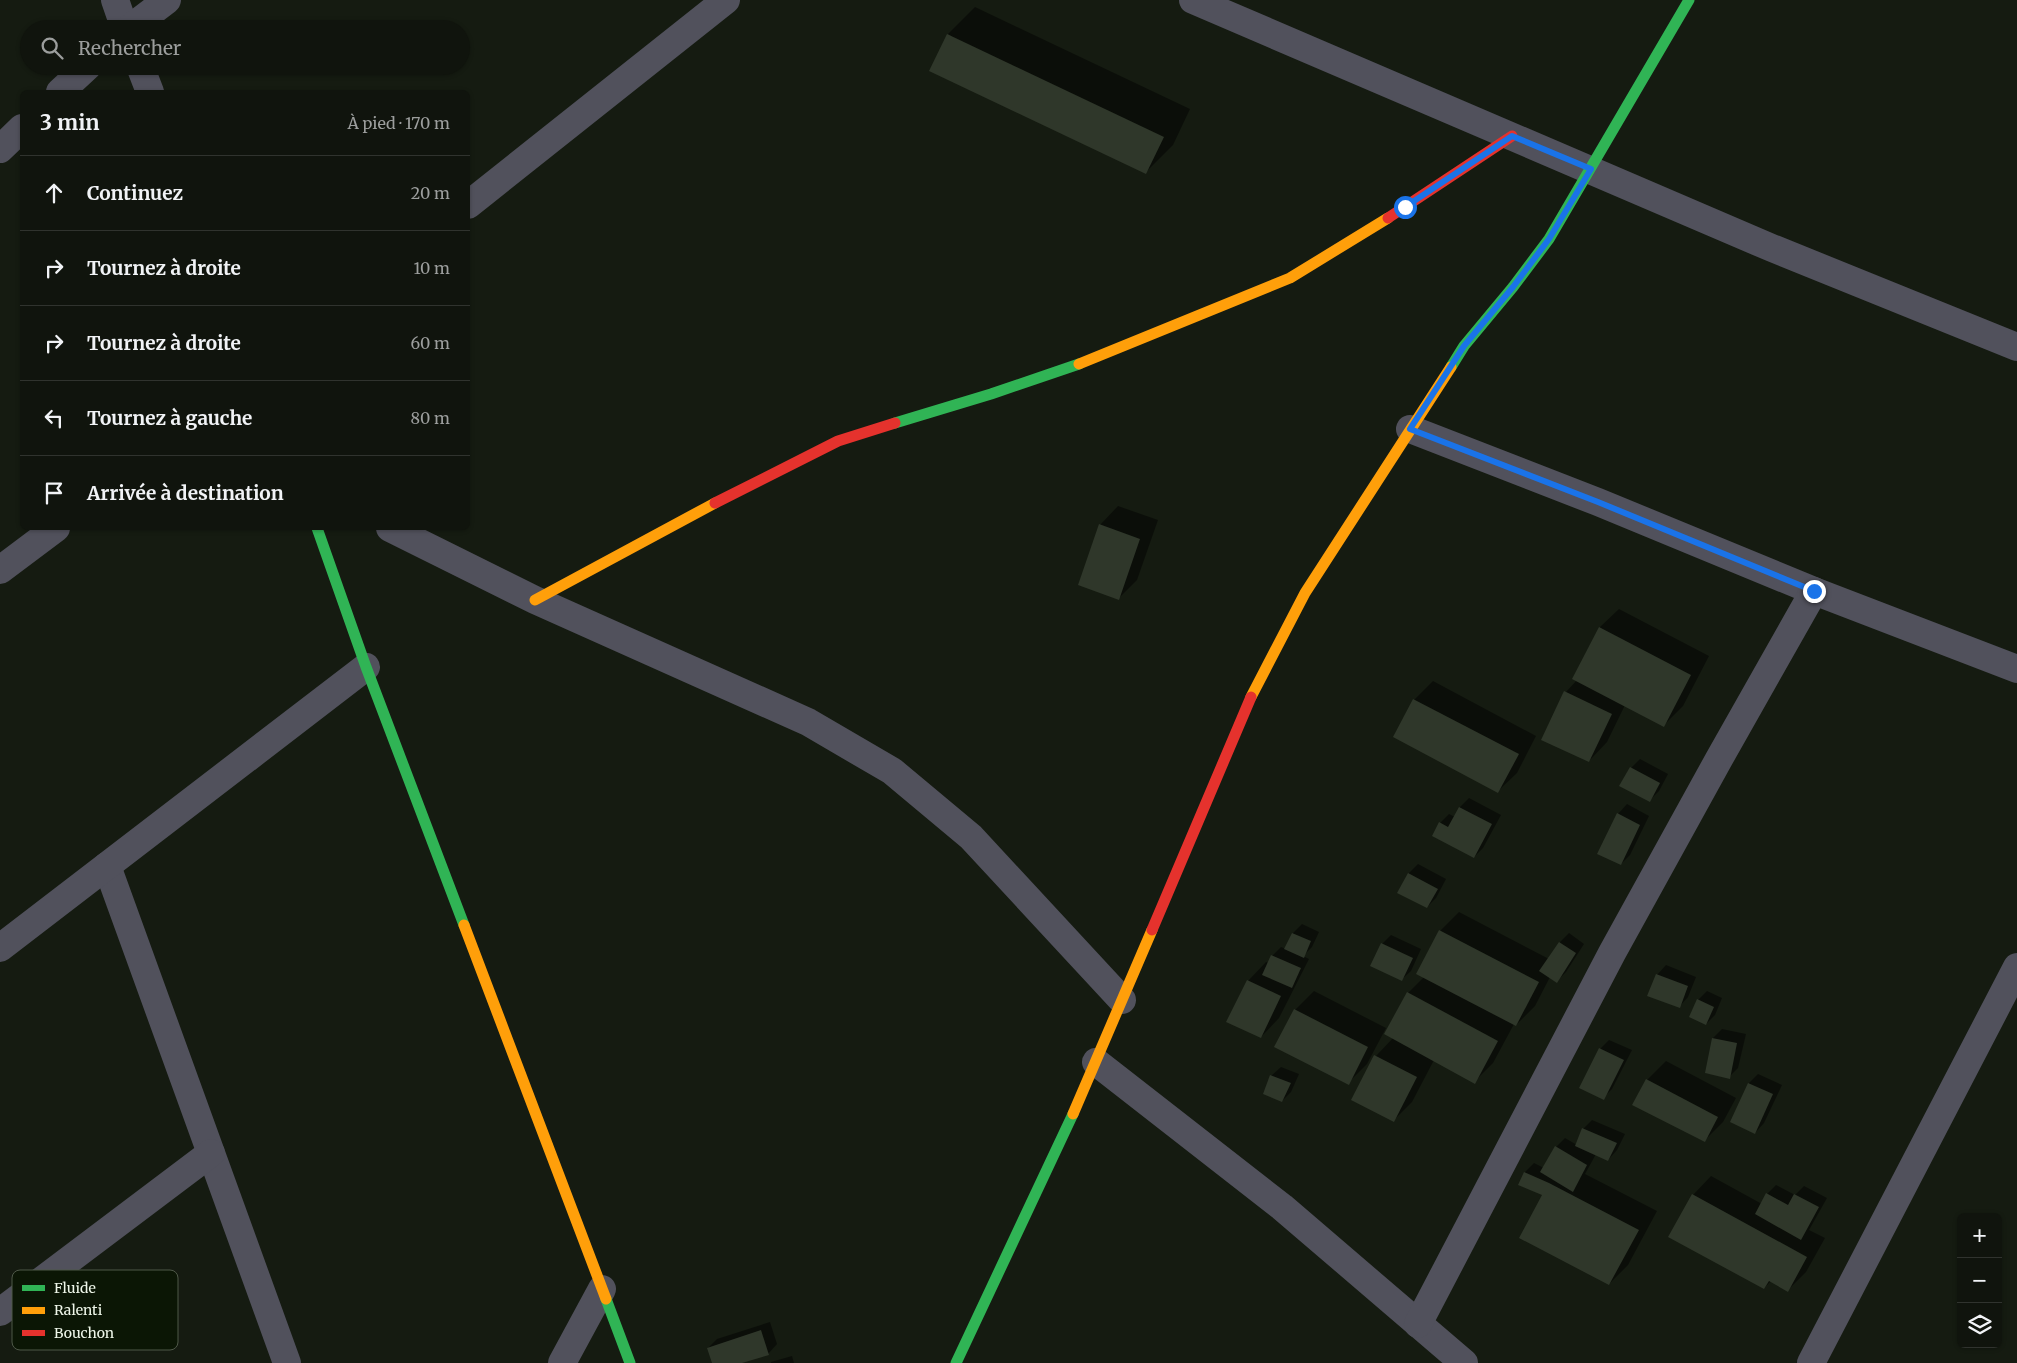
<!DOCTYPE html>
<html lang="fr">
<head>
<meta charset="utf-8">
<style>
  :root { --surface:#10140d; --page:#1e211b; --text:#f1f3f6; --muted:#9c9e9d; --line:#30332e }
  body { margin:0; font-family:Merriweather,serif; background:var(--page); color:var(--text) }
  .controls { position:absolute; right:15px; bottom:15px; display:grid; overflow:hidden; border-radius:8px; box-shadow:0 1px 4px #0004 }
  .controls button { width:45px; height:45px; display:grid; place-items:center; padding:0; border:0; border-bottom:1px solid var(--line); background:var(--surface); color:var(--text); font:25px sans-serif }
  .stop { position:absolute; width:15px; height:15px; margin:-11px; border:4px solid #1a73e8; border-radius:50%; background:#fff }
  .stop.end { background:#1a73e8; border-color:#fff; box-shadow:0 1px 5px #0008 }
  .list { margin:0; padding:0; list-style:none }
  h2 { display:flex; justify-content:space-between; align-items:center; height:65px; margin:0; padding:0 20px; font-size:21px }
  h2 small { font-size:16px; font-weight:400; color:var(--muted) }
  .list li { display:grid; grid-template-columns:32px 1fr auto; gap:15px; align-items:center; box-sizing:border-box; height:75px; padding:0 20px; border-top:1px solid var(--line) }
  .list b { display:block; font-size:19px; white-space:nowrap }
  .list em { font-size:16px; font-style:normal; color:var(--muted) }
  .icon { flex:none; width:28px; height:28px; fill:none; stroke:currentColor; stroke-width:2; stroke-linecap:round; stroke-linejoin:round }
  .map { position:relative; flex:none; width:2017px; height:1363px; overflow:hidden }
  .search { position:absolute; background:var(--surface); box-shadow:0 1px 4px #0004; left:20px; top:20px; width:450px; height:55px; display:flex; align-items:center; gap:12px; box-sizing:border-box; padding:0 18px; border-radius:28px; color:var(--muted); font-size:19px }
  .panel { position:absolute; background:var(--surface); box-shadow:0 1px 4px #0004; left:20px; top:90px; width:450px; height:440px; border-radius:8px }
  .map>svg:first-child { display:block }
  .shadow { fill:#0007 }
  .building { fill:#2f372a }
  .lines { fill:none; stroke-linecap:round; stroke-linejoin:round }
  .street { stroke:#51515c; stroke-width:28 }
  .fast { stroke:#30b455; stroke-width:11 }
  .slow { stroke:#ff9f0a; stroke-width:11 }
  .jam { stroke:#e5322d; stroke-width:11 }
  .route { stroke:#1a73e8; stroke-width:6 }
  .key { fill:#0b1605; stroke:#4f5949; stroke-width:1 }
  .key-label { font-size:14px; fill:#eef6e9 }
</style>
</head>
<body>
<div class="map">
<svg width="2017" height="1363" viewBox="0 0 2017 1363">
  <rect width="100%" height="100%" fill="#151b11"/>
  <g class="shadow">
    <polygon points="975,7 1190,109 1173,145 1146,172 948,34"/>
    <polygon points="1118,506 1158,520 1137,580 1119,598 1100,525"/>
    <polygon points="1619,609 1709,656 1683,706 1664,725 1625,705 1607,742 1589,761 1566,692 1577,680 1574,678 1600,627"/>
    <polygon points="1433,681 1536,736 1517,773 1498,791 1414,700"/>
    <polygon points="1640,759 1668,774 1659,791 1650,800 1631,768"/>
    <polygon points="1469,798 1501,815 1483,848 1474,857 1440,823 1449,814 1455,817 1460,807"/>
    <polygon points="1627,804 1649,816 1630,855 1621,864 1618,814"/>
    <polygon points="1418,864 1446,879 1436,898 1427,907 1399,892 1409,873"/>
    <polygon points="1459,912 1549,959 1560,942 1569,933 1584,944 1566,972 1557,981 1550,977 1535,1006 1516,1025 1514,1024 1493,1063 1474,1082 1434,1060 1412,1102 1394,1120 1376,1056 1393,1038 1408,993 1424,977 1418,973 1440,931"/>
    <polygon points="1302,924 1319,932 1312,947 1303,956 1309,959 1279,1018 1261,1037 1248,981 1266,962 1269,963 1272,956 1281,947 1286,949 1293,933"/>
    <polygon points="1391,935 1421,949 1411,971 1401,980 1382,944"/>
    <polygon points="1666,965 1696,977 1688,997 1679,1007 1657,975"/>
    <polygon points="1314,991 1386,1028 1367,1064 1348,1083 1295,1010"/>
    <polygon points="1707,991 1722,998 1715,1015 1706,1024 1698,1000"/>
    <polygon points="1722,1029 1746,1034 1738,1068 1729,1077 1706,1073 1713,1038"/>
    <polygon points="1609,1040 1632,1050 1612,1089 1603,1098 1581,1087 1600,1049"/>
    <polygon points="1666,1061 1736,1098 1723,1122 1704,1141 1647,1080"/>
    <polygon points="1281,1067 1299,1074 1291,1092 1282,1101 1271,1076"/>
    <polygon points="1758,1074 1782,1085 1764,1123 1755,1133 1749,1083"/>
    <polygon points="1592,1120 1625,1134 1617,1150 1608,1160 1596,1154 1585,1174 1657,1211 1628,1265 1609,1284 1544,1195 1520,1184 1525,1172 1534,1163 1544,1168 1556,1147 1565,1138 1577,1145 1583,1129"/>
    <polygon points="1711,1176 1762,1204 1767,1194 1776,1185 1795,1195 1804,1186 1827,1198 1809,1230 1825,1238 1806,1272 1788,1290 1771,1281 1764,1288 1693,1195"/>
    <polygon points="770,1322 777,1344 768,1354 738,1363 713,1363 708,1348 717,1339"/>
    <polygon points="792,1356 794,1363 771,1363 771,1362"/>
  </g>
  <g class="building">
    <polygon points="947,34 1164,137 1146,174 929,71"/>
    <polygon points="1099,524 1140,539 1119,600 1078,585"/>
    <polygon points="1599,627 1691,675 1664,727 1572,679"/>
    <polygon points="1564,691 1612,714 1589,762 1541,740"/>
    <polygon points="1413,699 1519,754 1498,793 1393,737"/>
    <polygon points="1630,767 1660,783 1650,802 1619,786"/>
    <polygon points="1459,807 1492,824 1474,858 1432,836 1439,822 1448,827"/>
    <polygon points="1617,813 1640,825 1621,865 1597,854"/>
    <polygon points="1408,873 1438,889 1427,908 1397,893"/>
    <polygon points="1439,930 1539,982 1516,1026 1416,974"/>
    <polygon points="1292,933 1311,941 1304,958 1284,949"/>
    <polygon points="1559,942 1576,953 1557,983 1539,971"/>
    <polygon points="1381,943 1413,958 1402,981 1370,966"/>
    <polygon points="1271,955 1301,968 1292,988 1262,975"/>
    <polygon points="1656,974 1688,986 1680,1008 1647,996"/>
    <polygon points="1247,980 1281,996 1261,1038 1226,1022"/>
    <polygon points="1407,992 1498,1041 1475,1084 1384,1034"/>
    <polygon points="1697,999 1714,1007 1706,1025 1689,1017"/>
    <polygon points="1294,1009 1368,1047 1349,1085 1274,1047"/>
    <polygon points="1712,1038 1737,1043 1730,1079 1705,1073"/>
    <polygon points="1599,1048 1624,1060 1604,1100 1579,1088"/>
    <polygon points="1374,1055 1417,1077 1394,1122 1351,1100"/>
    <polygon points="1270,1075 1291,1083 1282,1102 1263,1094"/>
    <polygon points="1646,1079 1718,1117 1705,1142 1632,1105"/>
    <polygon points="1748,1083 1773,1094 1755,1134 1730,1122"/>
    <polygon points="1582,1128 1617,1143 1608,1161 1575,1146"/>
    <polygon points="1555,1146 1587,1165 1573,1192 1540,1172"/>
    <polygon points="1524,1172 1549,1183 1639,1230 1609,1285 1519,1238 1542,1195 1518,1185"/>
    <polygon points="1766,1193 1788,1205 1794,1194 1819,1207 1801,1240 1755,1214"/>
    <polygon points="1692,1194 1807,1257 1788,1292 1769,1281 1764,1289 1668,1237"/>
    <polygon points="761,1330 769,1355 742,1363 712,1363 707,1348"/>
  </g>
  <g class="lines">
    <g class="street">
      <polyline points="115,0 125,29"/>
      <polyline points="1193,0 1772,248 2017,347"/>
      <polyline points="129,29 167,0"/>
      <polyline points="140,66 150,92"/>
      <polyline points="60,92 88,66"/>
      <polyline points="0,149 22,128"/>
      <polyline points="468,205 726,0"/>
      <polyline points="1410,429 1598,502 1814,591 2017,669"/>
      <polyline points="390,528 535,600 808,722 892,771 971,837 1122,1000"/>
      <polyline points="0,570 56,528"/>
      <polyline points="107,866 287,1363"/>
      <polyline points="0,948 366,667"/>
      <polyline points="1096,1062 1282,1207 1464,1363"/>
      <polyline points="0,1312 211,1153"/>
      <polyline points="1418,1324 1612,953 1719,759 1814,591"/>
      <polyline points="562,1363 602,1289"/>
      <polyline points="1811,1363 2017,967"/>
    </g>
    <g class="fast">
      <polyline points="1451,367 1464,346 1513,287 1549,239 1689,0"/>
      <polyline points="895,423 991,394 1079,364"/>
      <polyline points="317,528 366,667 464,925"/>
      <polyline points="606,1299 630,1363"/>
      <polyline points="956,1363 1073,1114"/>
    </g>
    <g class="slow">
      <polyline points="1079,364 1290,278 1388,218"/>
      <polyline points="535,600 715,503"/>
      <polyline points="1251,697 1305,593 1451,367"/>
      <polyline points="464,925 606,1299"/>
      <polyline points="1073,1114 1152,930"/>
    </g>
    <g class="jam">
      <polyline points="1388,218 1512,136"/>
      <polyline points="715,503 838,441 895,423"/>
      <polyline points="1152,930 1251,697"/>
    </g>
  </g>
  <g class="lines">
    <polyline class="route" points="1405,207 1512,136 1591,169 1549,239 1513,287 1464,346 1410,429 1598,502 1814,591"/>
  </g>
  <rect x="12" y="1270" width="166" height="80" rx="8" class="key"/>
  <rect x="22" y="1285" width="23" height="6" fill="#30b455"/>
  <rect x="22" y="1307" width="23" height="7" fill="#ff9f0a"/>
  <rect x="22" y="1330" width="23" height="6" fill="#e5322d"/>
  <g class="key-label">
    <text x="54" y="1293">Fluide</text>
    <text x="54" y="1315">Ralenti</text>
    <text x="54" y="1338">Bouchon</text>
  </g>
</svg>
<div class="controls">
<button>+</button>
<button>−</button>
<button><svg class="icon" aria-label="layers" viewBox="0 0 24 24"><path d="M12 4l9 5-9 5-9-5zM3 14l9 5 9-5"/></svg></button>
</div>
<div class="stop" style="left:1405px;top:207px"></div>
<div class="stop end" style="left:1814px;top:591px"></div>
<div class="search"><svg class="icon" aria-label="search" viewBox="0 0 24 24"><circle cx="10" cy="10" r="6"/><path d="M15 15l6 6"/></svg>Rechercher</div>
<section class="panel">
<h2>3 min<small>À pied · 170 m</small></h2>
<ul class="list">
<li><svg class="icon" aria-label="ahead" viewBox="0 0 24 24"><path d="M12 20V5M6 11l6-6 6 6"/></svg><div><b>Continuez</b></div><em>20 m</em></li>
<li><svg class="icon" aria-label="right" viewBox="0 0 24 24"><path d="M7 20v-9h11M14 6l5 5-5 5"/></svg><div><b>Tournez à droite</b></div><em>10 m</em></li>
<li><svg class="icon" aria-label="right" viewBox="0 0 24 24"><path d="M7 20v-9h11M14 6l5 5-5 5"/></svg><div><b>Tournez à droite</b></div><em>60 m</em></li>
<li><svg class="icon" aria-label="left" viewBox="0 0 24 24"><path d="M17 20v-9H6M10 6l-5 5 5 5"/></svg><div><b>Tournez à gauche</b></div><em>80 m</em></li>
<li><svg class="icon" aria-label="arrive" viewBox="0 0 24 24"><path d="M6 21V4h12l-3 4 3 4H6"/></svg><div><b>Arrivée à destination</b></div></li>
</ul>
</section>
</div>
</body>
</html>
